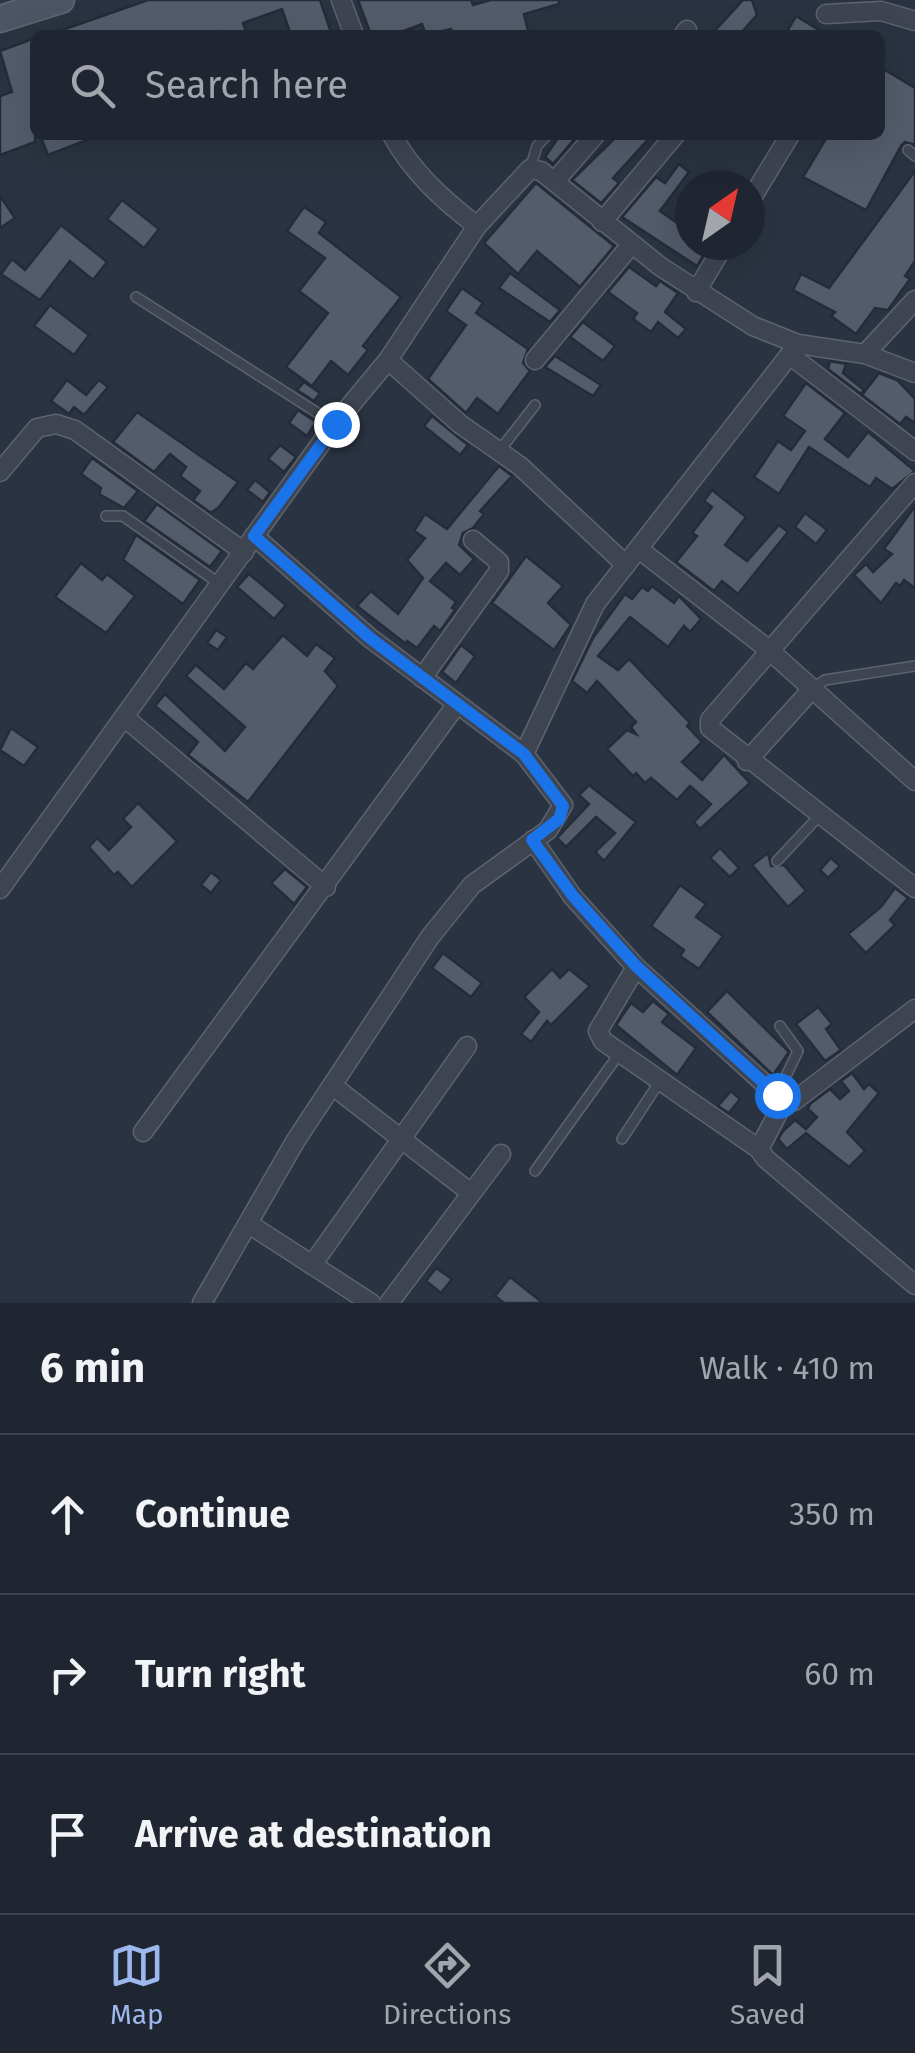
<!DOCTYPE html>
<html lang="en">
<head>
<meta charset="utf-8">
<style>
  :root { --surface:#202631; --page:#282e39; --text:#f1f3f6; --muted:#a2a5ab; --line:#3d434d; --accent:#9db8ee }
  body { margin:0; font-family:"Fira Sans",sans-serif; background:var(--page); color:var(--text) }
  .compass { position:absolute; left:675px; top:170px; width:90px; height:90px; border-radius:50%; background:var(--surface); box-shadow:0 10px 40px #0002; rotate:34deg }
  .stop { position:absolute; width:30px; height:30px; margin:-22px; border:8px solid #1a73e8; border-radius:50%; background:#fff }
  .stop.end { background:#1a73e8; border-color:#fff; box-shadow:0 2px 10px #0008 }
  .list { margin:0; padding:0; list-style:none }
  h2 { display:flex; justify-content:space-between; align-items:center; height:130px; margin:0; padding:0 40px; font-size:42px }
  h2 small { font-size:32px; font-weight:400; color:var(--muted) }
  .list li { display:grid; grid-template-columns:65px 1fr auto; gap:30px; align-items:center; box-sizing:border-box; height:160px; padding:0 40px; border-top:2px solid var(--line) }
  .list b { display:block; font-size:38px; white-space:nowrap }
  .list em { font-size:32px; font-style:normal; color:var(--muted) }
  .icon { flex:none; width:55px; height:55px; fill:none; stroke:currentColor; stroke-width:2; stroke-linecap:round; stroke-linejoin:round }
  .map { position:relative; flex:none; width:915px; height:1303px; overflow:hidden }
  .search { position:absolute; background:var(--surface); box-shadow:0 10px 40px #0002; left:30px; right:30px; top:30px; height:110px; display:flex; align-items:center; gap:25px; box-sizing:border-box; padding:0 35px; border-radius:15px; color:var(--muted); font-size:38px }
  .sheet { height:610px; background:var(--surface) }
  nav { display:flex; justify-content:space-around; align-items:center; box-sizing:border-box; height:140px; border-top:2px solid var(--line); background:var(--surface); font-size:28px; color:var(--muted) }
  nav a { display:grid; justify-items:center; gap:5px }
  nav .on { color:var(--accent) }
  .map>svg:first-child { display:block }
  .building { fill:#545c6c; stroke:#252c39; stroke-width:2.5 }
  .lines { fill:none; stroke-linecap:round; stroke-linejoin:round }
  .service-casing { stroke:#5d636f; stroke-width:12 }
  .minor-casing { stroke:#5d636f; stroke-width:21 }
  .secondary-casing { stroke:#5d636f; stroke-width:29 }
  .service { stroke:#3e4551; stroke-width:9 }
  .minor { stroke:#3e4551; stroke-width:18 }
  .secondary { stroke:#4d5464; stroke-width:25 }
  .route { stroke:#1a73e8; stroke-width:12 }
</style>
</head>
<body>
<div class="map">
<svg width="915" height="1303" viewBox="0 0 915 1303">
  <rect width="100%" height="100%" fill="#2a3341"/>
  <g class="building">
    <polygon points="148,0 320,0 332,35 291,35 282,9 243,23 247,35 222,35 220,31 207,35 48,35"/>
    <polygon points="358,0 471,0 473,5 491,0 559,0 559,4 524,14 529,35 453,35 451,29 426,35 422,24 393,35 371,35"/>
    <polygon points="743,0 752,0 757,15 739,35 711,35"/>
    <polygon points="796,16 827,35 785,35"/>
    <polygon points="35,38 35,142 0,155 0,96 12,92 0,51"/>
    <polygon points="880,67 915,88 915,145 905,142 901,146 866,210 803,177 828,135 880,135"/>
    <polygon points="40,135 97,135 97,136 48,155"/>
    <polygon points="560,135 578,135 553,164 545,157"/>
    <polygon points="618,135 652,135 613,178 619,183 601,203 572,180"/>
    <polygon points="679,164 689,172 660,211 690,232 690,245 709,245 697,266 622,217 656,177 665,183"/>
    <polygon points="915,171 915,261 905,276 910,279 888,310 875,308 856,334 831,316 835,312 793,290 801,274 829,288"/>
    <polygon points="536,183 614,246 580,287 537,251 518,274 484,243"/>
    <polygon points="0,196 15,218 0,228"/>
    <polygon points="122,200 159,229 144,248 107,219"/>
    <polygon points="304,207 326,222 319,233 401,297 363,346 368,350 348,375 331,361 312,386 286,367 328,313 299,291 325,258 287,231"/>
    <polygon points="61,225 107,262 93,280 70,261 40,300 1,274 12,259 25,270"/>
    <polygon points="629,267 656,286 660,281 678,293 665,312 686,329 678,338 658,322 651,332 633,319 637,313 608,292"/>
    <polygon points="510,273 560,310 550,322 499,288"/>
    <polygon points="462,288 483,303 476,313 528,349 523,363 530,371 498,414 477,398 466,413 428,379 466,325 446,311"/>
    <polygon points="50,305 89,335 74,355 34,326"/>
    <polygon points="583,322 615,346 603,361 570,337"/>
    <polygon points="555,356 601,385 593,396 545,367"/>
    <polygon points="830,361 846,364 843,373 864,390 861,394 828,369"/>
    <polygon points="879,373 897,380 915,399 915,423 906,417 900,424 862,395"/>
    <polygon points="67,380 86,395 99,380 108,387 84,415 74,407 69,414 51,401"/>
    <polygon points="304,382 320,393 314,401 297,390"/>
    <polygon points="806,383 845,413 825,439 848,457 868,432 915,471 892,489 876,478 870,487 809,447 779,494 754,477 778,441 791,450 805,431 783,416"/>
    <polygon points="298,410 316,422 307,436 289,423"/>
    <polygon points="137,412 238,482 219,507 211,513 193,500 200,491 180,476 186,467 170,454 154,472 113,442"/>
    <polygon points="432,416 468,445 460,455 424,426"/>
    <polygon points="280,445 296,457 284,472 268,459"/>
    <polygon points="92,458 138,491 124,508 99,494 101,488 81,474"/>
    <polygon points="499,466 512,476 480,511 484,514 473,528 463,533 459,545 474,559 460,575 446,563 430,581 456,602 452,608 455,610 440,631 434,626 417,648 407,641 406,644 357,606 371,591 398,614 423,578 407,560 425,538 414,531 425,514 447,529"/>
    <polygon points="255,480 270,492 263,502 247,490"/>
    <polygon points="712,490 746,517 725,545 747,561 779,525 788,532 738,594 722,581 714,591 676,562 697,536 692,533 712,507 704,501"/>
    <polygon points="157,504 222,551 210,567 144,521"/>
    <polygon points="915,506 915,588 904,580 900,586 896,583 881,603 854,575 866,564 873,572 892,554 884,549"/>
    <polygon points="805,513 827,530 816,544 795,527"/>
    <polygon points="136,535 200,580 183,604 123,560"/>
    <polygon points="526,556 563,586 548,603 571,625 554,650 492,603"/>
    <polygon points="81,563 102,580 107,574 135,596 106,633 55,597"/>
    <polygon points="249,574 286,605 274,619 237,587"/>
    <polygon points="652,586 674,603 679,596 701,619 690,632 684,626 668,647 630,617 598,656 618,670 629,659 690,723 687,726 702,742 682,762 702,780 724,755 750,783 700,829 694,822 711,804 690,786 677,800 651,778 645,783 636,773 633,776 607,749 627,730 636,734 631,727 636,722 597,681 587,693 572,681 593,638 625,594 632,599 642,587 648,591"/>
    <polygon points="216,630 227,637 218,650 207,643"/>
    <polygon points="283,635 307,656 316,644 335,658 325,671 338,686 248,802 188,755 198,742 155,706 165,694 225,751 245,727 186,676 196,665 224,689 246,663 253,669"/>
    <polygon points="461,645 475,656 456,683 442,672"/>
    <polygon points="11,728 38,747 24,766 0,750"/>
    <polygon points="589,785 636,822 604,861 595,852 615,833 596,817 566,847 557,838 589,804 579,795"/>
    <polygon points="138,803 177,841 132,887 118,872 114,875 89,847 97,838 109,850 131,827 123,819"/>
    <polygon points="720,848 739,868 730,877 710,858"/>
    <polygon points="768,853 771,866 784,865 806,891 788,907 752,865"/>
    <polygon points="831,858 840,866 828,878 820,870"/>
    <polygon points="285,869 307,887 294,904 271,883"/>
    <polygon points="211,872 221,880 211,893 201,885"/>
    <polygon points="680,885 706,904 696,917 723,936 699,969 680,956 684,950 651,926"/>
    <polygon points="895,888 908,898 890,920 895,925 866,953 848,934 881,907"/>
    <polygon points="443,953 482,983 471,997 432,968"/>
    <polygon points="552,969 560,978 569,969 590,986 551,1025 547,1021 531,1042 521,1034 539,1012 524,997"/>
    <polygon points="727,991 789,1052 773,1075 707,1012"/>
    <polygon points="653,1001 669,1014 662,1022 696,1048 677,1075 616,1025 631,1003 643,1012"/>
    <polygon points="818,1007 832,1024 826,1029 841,1050 825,1061 796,1024"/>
    <polygon points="852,1073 864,1089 869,1084 879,1093 847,1132 865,1151 849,1167 806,1133 787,1149 778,1139 783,1131 795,1120 806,1129 817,1117 808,1109 810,1104 830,1089 840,1099 849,1091 841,1081"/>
    <polygon points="731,1091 740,1099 729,1113 718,1106"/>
    <polygon points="436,1268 452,1279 441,1293 426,1281"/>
    <polygon points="510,1277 543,1303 504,1303 495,1296"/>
  </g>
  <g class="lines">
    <defs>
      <g id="service">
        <polyline points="908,150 915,156"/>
        <polyline points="530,169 537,146 547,135"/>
        <polyline points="136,297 335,424"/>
        <polyline points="500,450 535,405"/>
        <polyline points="106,516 123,516 220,584"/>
        <polyline points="813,688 825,680 915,666"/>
        <polyline points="777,861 820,815"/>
        <polyline points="777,1095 798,1051 780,1026"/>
        <polyline points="622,1139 660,1081"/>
        <polyline points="535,1171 619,1054"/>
      </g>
      <g id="minor">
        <polyline points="341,0 354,35"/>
        <polyline points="826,14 881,11 915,21"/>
        <polyline points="683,35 687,30"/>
        <path d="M392 135C412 172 443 200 477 226"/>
        <polyline points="555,181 595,135"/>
        <polyline points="750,201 790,135"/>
        <polyline points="602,222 675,135"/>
        <polyline points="696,292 724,245"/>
        <polyline points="865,354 915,300"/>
        <polyline points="791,356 915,451"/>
        <polyline points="388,360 460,424 520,466 626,565"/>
        <polyline points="535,360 631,245"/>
        <polyline points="0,472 37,428 56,424 75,430 244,552"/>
        <polyline points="915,483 710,720 710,728 915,888"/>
        <polyline points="640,550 769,650 915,781"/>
        <polyline points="422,678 499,571 499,562 473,540"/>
        <polyline points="124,717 326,887"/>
        <polyline points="524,754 595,604 798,344"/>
        <polyline points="747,761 813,688"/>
        <polyline points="533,840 573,897 636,967 777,1095 779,1111 759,1149 765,1158 915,1285"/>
        <polyline points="0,889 335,424 388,360 477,226 530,169 541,171 661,267 753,326 798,344 865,354 915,373"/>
        <polyline points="636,967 598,1031 603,1041 759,1149"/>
        <polyline points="333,1086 471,1193"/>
        <polyline points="781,1104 794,1101 915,1009"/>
        <polyline points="143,1132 457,704"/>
        <polyline points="249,1224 371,1303"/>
        <polyline points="312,1265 467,1046"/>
        <polyline points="202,1303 296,1140 430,937 472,885 548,830 563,805 524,754 370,638 254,536"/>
        <polyline points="389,1303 501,1154"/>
      </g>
      <polyline id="secondary" points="0,19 61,0"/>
    </defs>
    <use href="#service" class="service-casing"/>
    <use href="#minor" class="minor-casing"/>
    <use href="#secondary" class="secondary-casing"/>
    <use href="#service" class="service"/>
    <use href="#minor" class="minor"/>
    <use href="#secondary" class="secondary"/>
  </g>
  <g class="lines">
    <polyline class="route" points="336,424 254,536 370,638 524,754 563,806 559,819 532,840 573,896 636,966 777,1095"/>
  </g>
</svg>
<svg class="compass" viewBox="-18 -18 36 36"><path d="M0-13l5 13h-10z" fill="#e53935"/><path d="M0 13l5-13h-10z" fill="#a2a5ab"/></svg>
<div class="stop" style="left:777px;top:1095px"></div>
<div class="stop end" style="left:336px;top:424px"></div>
<div class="search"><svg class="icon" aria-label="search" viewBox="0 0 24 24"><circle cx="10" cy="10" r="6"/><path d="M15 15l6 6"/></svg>Search here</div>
</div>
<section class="sheet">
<h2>6 min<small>Walk · 410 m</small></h2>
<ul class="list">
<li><svg class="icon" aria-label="ahead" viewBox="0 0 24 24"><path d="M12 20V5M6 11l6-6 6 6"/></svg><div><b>Continue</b></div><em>350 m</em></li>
<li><svg class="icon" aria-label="right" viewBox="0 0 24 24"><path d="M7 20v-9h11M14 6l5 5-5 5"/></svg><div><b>Turn right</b></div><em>60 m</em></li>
<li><svg class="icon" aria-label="arrive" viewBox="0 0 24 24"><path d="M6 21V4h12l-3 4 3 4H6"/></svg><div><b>Arrive at destination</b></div></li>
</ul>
</section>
<nav>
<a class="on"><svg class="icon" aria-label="map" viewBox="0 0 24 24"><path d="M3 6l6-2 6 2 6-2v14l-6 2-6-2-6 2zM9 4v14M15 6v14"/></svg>Map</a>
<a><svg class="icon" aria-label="directions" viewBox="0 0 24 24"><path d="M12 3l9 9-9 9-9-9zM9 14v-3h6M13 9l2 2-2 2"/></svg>Directions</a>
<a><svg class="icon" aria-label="saved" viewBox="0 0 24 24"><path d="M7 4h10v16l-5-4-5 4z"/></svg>Saved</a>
</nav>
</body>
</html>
